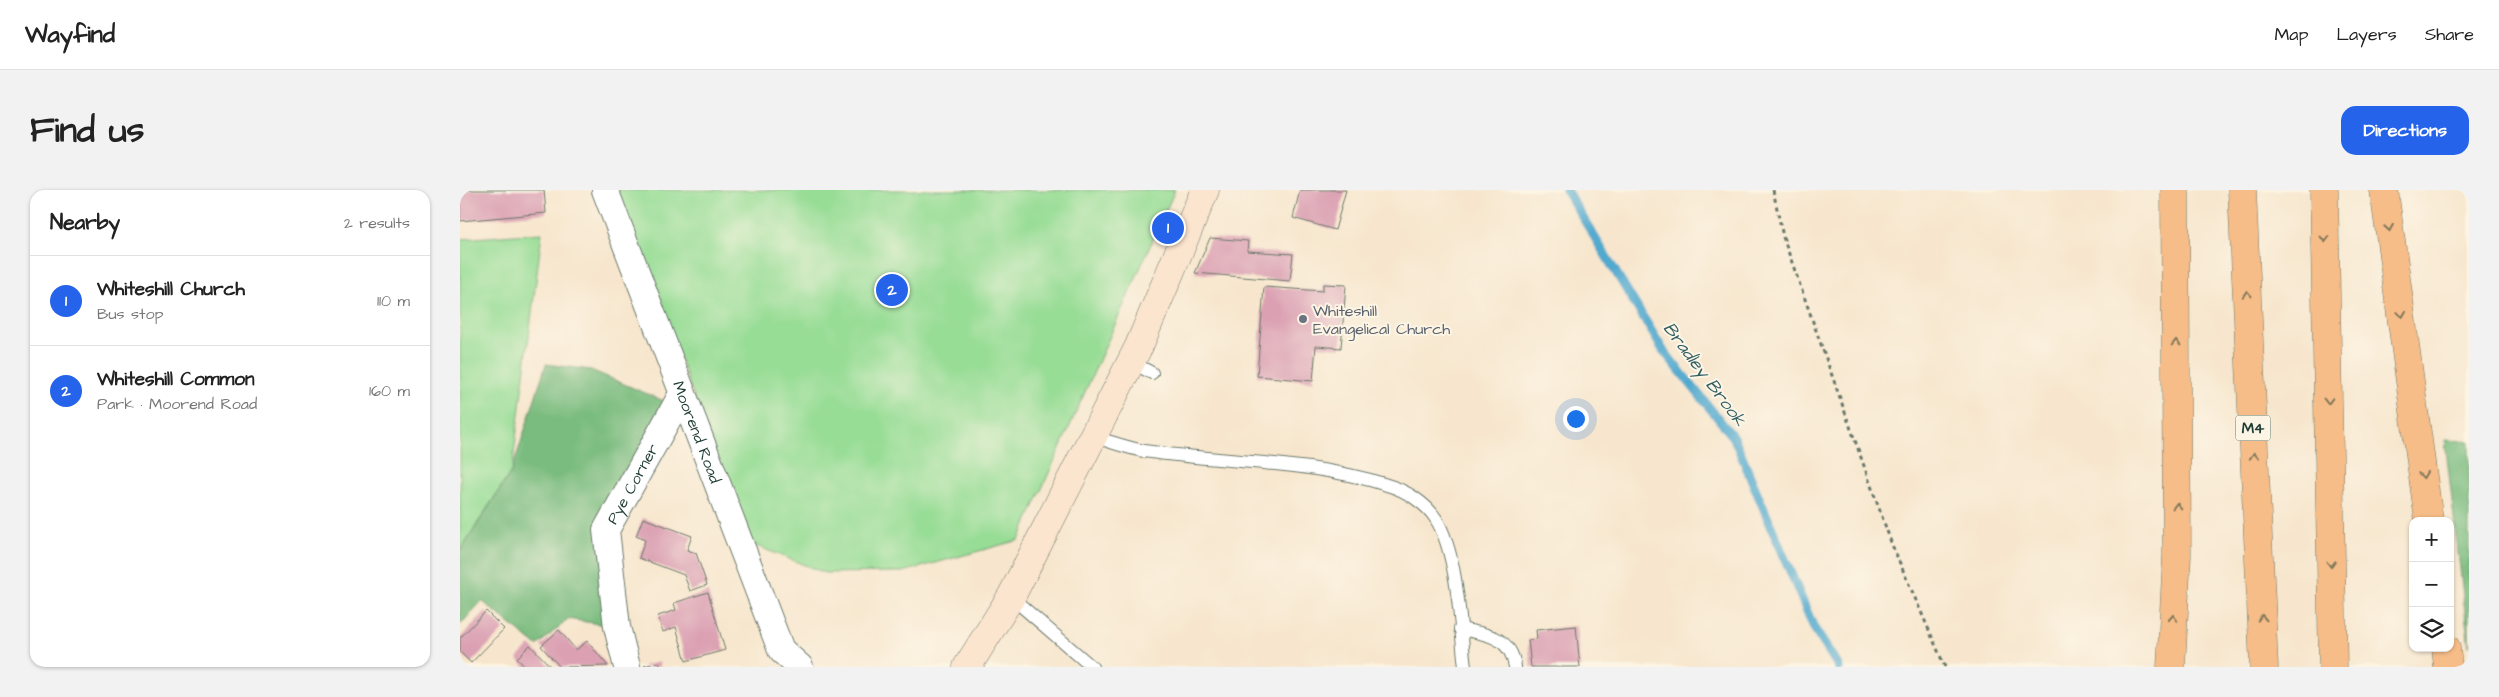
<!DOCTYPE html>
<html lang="en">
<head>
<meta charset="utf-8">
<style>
  :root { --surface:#fff; --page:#f2f2f2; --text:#222; --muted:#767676; --line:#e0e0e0; --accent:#2563eb }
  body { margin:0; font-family:"Architects Daughter",sans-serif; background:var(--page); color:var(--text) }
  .controls { position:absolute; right:15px; bottom:15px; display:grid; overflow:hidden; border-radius:10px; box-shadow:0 1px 4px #0004 }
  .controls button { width:45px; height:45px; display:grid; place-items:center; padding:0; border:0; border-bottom:1px solid var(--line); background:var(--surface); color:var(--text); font:25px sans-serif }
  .you { position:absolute; left:1115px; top:228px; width:18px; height:18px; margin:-12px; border:4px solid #fff; border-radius:50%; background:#1a73e8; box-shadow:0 0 0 8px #1a73e833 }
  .badge { display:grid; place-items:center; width:32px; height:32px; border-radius:50%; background:var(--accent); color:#fff; font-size:16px; font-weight:700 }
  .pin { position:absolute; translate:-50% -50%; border:2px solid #fff; box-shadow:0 1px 5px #0006 }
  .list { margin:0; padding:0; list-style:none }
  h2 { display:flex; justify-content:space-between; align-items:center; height:65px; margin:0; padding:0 20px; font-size:21px }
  h2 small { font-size:16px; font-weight:400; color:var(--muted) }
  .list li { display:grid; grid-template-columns:32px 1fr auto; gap:15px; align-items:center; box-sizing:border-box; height:90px; padding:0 20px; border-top:1px solid var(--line) }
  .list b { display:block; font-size:19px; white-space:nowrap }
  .list p { margin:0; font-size:16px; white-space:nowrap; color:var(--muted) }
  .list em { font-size:16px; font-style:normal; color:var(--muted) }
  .icon { flex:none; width:28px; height:28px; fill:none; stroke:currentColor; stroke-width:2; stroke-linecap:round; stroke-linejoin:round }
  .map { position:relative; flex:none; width:2009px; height:477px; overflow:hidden; border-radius:15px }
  header { display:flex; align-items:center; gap:30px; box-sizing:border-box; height:70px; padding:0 25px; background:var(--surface); border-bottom:1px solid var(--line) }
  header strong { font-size:24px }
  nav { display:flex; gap:28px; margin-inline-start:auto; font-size:18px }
  .intro { display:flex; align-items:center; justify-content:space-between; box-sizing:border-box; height:120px; padding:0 30px }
  h1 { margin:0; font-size:35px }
  .button { padding:12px 22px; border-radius:15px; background:var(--accent); color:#fff; font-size:18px; font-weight:700 }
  main { display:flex; gap:30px; padding:0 30px }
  aside { flex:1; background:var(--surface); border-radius:15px; box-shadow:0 1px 4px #0004 }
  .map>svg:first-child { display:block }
  .green { fill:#98dd96; stroke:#5c8d65 }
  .forest { fill:#7abc7f; stroke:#4c7c5a }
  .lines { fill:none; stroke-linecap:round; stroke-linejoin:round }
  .stream { stroke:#51a9ce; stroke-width:9 }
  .building { fill:#dba1b3 }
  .lane-casing { stroke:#6b786a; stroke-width:14 }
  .street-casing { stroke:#6b786a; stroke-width:28 }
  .secondary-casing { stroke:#6b786a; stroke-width:29 }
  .highway-casing { stroke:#6b786a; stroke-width:29 }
  .path { stroke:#6b786a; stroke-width:3; stroke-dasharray:4 4; stroke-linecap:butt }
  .lane { stroke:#fff; stroke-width:12 }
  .street { stroke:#fff; stroke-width:26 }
  .secondary { stroke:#fce5cf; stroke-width:28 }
  .highway { stroke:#f7bd88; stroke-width:28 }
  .oneway { stroke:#80775a }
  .worship-dot { fill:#6b7280; stroke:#fcf5e5; stroke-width:2 }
  .labels { text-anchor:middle; stroke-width:4; stroke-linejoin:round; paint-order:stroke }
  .shield { fill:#fcf5e5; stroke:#617469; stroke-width:1 }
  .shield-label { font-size:15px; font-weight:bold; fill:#1f3d34 }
  .worship-label { font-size:16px; fill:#5b616d; stroke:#fcf5e5; text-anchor:start }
  .street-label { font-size:16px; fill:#1f3d34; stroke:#fcf5e5 }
  .water-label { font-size:18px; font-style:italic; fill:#2e5d62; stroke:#fcf5e5 }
</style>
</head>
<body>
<header>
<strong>Wayfind</strong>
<nav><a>Map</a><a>Layers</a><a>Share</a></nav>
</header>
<div class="intro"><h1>Find us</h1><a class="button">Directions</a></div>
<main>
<aside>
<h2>Nearby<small>2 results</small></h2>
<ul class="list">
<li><span class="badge">1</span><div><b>Whiteshill Church</b><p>Bus stop</p></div><em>110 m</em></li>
<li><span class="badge">2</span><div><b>Whiteshill Common</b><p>Park · Moorend Road</p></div><em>160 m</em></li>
</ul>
</aside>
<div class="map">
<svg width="2009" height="477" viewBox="0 0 2009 477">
  <rect width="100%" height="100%" fill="#fcf5e5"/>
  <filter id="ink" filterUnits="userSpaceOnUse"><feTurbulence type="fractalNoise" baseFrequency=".02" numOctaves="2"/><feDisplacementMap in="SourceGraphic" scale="10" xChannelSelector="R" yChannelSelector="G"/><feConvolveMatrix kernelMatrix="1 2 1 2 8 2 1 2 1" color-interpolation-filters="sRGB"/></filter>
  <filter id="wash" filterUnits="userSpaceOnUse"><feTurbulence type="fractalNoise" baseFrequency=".0096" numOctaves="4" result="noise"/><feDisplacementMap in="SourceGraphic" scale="20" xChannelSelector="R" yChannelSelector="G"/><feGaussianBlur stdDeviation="1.12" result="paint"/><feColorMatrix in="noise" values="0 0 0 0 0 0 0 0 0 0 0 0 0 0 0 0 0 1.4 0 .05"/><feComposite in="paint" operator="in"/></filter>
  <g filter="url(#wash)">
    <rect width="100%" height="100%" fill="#f7e6cd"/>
    <g class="green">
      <polygon points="157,0 715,0 559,350 443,382 365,383 289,353"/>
      <polygon points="82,43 52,280 0,360 0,49"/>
    </g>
    <g class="forest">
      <polygon points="86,174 131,180 211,214 146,340 157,437 108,429 77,456 22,411 0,435 0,362 52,280"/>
      <polygon points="1985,250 2009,251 2009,457"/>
    </g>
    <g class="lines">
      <polyline class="stream" points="1106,0 1203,160 1274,248 1354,438 1379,477"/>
    </g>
    <g id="blocks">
      <g class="building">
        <polygon points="0,0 84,0 86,23 0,31"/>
        <polygon points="840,0 886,0 875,40 833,28"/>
        <polygon points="750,48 788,51 787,61 833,64 830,91 735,83"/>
        <polygon points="863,94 886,95 881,158 856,156 853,191 797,186 804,97 863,101"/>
        <polygon points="183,328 232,346 227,360 236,363 247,395 230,401 224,385 179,368 185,350 176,346"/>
        <polygon points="248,402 265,460 226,471 216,437 203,442 198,426 216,420 214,413"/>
        <polygon points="26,421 44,439 11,473 0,462 0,448"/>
        <polygon points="1116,436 1120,477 1071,477 1068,450 1077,449 1076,440"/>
        <polygon points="99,440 116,460 127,451 148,476 100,477 81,456"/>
        <polygon points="70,455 91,477 65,477 57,468"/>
        <polygon points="199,472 200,477 184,477 184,476"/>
      </g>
    </g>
  </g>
  <g filter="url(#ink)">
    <use href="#blocks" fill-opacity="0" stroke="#6b786a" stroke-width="1"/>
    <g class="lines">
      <defs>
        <g id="lane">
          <polyline points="671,172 692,183"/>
          <path d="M633 247C650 251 667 258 684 261 764 273 849 270 927 295 945 300 966 313 976 329 998 365 1000 435 1005 477"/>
          <polyline points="551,407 632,477"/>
          <path d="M1000 439C1026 444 1051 446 1055 477"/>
        </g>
        <g id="street">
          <path id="s1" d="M145 0 321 460 340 477"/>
          <path id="s2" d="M167 477 157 437 146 340 222 204"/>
        </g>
        <polyline id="secondary" points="507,477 551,407 679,156 745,0"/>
        <g id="highway">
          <polyline points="1782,0 1804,477"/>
          <polyline points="1864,0 1873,477"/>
          <polyline points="1924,0 1969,331"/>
          <polyline points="1986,458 1988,477"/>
          <polyline points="1711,477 1717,365 1715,0"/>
        </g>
      </defs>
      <use href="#lane" class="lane-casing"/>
      <use href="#street" class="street-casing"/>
      <use href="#secondary" class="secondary-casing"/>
      <use href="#highway" class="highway-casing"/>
      <polyline class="path" points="1313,0 1323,47 1432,355 1485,477"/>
      <use href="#lane" class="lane"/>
      <use href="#street" class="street"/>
      <use href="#secondary" class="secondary"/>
      <use href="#highway" class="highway"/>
    </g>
    <defs><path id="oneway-chevron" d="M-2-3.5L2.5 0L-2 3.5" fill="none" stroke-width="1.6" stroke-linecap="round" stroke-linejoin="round" transform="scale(1.25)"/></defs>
    <g class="oneway">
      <use href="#oneway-chevron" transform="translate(1929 38) rotate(81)"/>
      <use href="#oneway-chevron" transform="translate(1865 49) rotate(89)"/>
      <use href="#oneway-chevron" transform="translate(1787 104) rotate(-93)"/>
      <use href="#oneway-chevron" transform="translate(1942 124) rotate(82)"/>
      <use href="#oneway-chevron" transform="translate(1716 153) rotate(-90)"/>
      <use href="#oneway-chevron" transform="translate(1868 211) rotate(89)"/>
      <use href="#oneway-chevron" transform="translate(1794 266) rotate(-93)"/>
      <use href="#oneway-chevron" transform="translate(1963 285) rotate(82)"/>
      <use href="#oneway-chevron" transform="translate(1717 316) rotate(-90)"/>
      <use href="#oneway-chevron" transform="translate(1871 374) rotate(89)"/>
      <use href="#oneway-chevron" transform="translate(1713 428) rotate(-87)"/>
      <use href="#oneway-chevron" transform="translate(1802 428) rotate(-93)"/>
    </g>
  </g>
  <circle class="worship-dot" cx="843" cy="129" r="5"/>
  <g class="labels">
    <rect class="shield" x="1775.5" y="225.5" width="35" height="25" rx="4"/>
    <g class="shield-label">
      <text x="1793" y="243">M4</text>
    </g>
    <g class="worship-label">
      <text x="853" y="126">Whiteshill<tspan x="853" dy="18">Evangelical Church</tspan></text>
    </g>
    <g class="street-label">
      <text dy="6" stroke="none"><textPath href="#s1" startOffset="259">Moorend Road</textPath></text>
      <text dy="6" stroke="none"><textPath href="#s2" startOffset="192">Pye Corner</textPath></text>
    </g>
    <g class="water-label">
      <text transform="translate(1245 184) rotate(53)" y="6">Bradley Brook</text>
    </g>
  </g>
</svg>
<div class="controls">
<button>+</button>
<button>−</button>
<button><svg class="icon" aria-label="layers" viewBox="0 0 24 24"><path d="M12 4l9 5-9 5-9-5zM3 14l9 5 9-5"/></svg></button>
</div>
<div class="you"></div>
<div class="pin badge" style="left:708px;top:38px">1</div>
<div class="pin badge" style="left:432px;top:100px">2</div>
</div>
</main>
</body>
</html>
